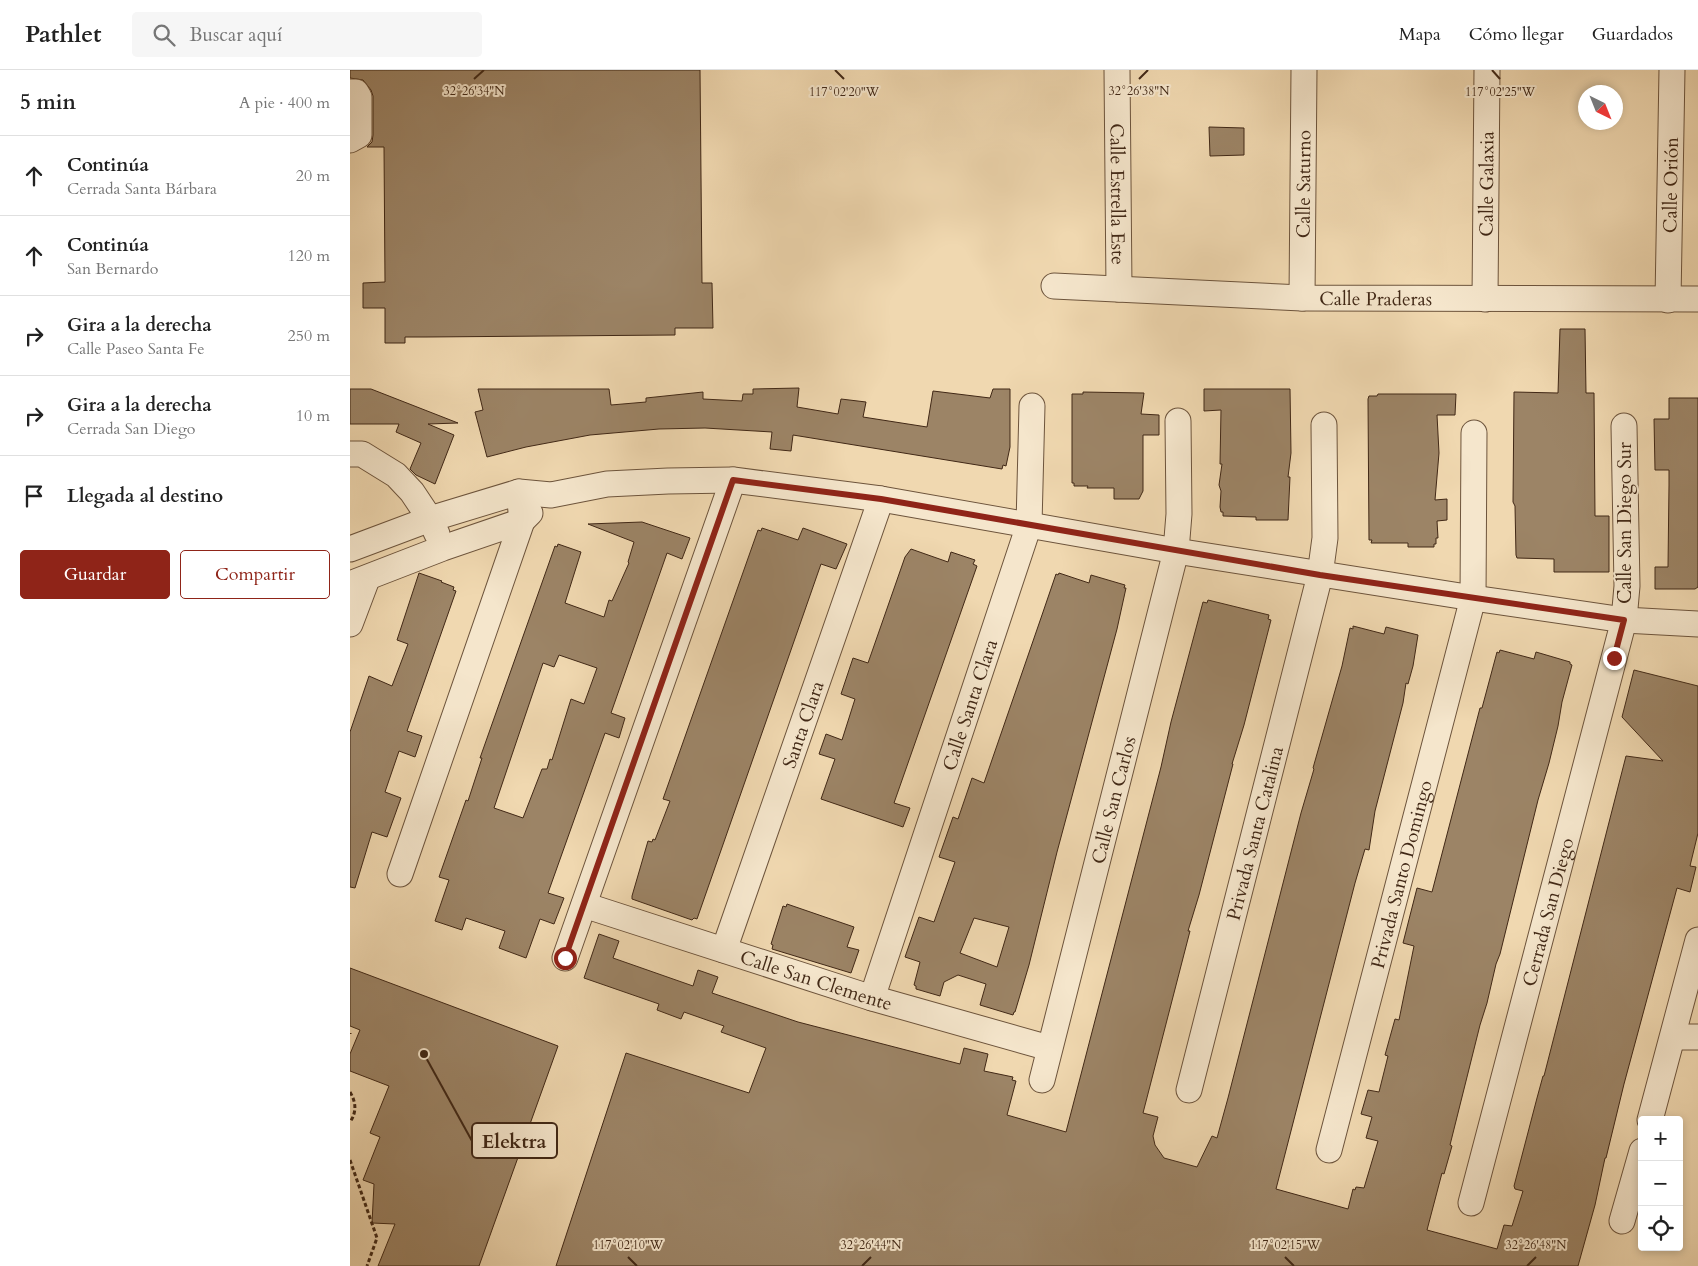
<!DOCTYPE html>
<html lang="es">
<head>
<meta charset="utf-8">
<style>
  :root { --surface:#fff; --page:#f6f6f6; --text:#222; --muted:#767676; --line:#e0e0e0; --accent:#8f2418 }
  body { margin:0; font-family:Cardo,serif; background:var(--page); color:var(--text) }
  .controls { position:absolute; right:15px; bottom:15px; display:grid; overflow:hidden; border-radius:5px; box-shadow:0 2px 8px #0003 }
  .controls button { width:45px; height:45px; display:grid; place-items:center; padding:0; border:0; border-bottom:1px solid var(--line); background:var(--surface); color:var(--text); font:25px sans-serif }
  .compass { position:absolute; left:1228px; top:15px; width:45px; height:45px; border-radius:50%; background:var(--surface); box-shadow:0 2px 8px #0003; rotate:137deg }
  .stop { position:absolute; width:15px; height:15px; margin:-11px; border:4px solid #8f2418; border-radius:50%; background:#fff }
  .stop.end { background:#8f2418; border-color:#fff; box-shadow:0 1px 5px #0008 }
  .list { margin:0; padding:0; list-style:none }
  h2 { display:flex; justify-content:space-between; align-items:center; height:65px; margin:0; padding:0 20px; font-size:21px }
  h2 small { font-size:16px; font-weight:400; color:var(--muted) }
  .list li { display:grid; grid-template-columns:32px 1fr auto; gap:15px; align-items:center; box-sizing:border-box; height:80px; padding:0 20px; border-top:1px solid var(--line) }
  .list b { display:block; font-size:19px; white-space:nowrap }
  .list p { margin:0; font-size:16px; white-space:nowrap; color:var(--muted) }
  .list em { font-size:16px; font-style:normal; color:var(--muted) }
  .actions { display:flex; gap:10px; padding:15px 20px }
  .actions a { flex:1; padding:11px 0; border:1px solid var(--accent); border-radius:5px; text-align:center; font-size:18px; color:var(--accent) }
  .actions .main { background:var(--accent); color:#fff }
  .icon { flex:none; width:28px; height:28px; fill:none; stroke:currentColor; stroke-width:2; stroke-linecap:round; stroke-linejoin:round }
  .map { position:relative; flex:none; width:1348px; height:1196px; overflow:hidden }
  header { display:flex; align-items:center; gap:30px; box-sizing:border-box; height:70px; padding:0 25px; background:var(--surface); border-bottom:1px solid var(--line) }
  header strong { font-size:24px }
  nav { display:flex; gap:28px; margin-inline-start:auto; font-size:18px }
  .search { width:350px; height:45px; background:var(--page); display:flex; align-items:center; gap:12px; box-sizing:border-box; padding:0 18px; border-radius:5px; color:var(--muted); font-size:19px }
  main { display:flex }
  aside { flex:1; background:var(--surface) }
  .map>svg:first-child { display:block }
  .building { fill:#9c8466; stroke:#412816; fill-rule:evenodd }
  .lines { fill:none; stroke-linecap:round; stroke-linejoin:round }
  .minor-casing { stroke:#6d543c; stroke-width:27 }
  .path { stroke:#412816; stroke-width:3; stroke-dasharray:4 2.5; stroke-linecap:butt }
  .minor { stroke:#f5e6cc; stroke-width:25 }
  .route { stroke:#8f2418; stroke-width:6 }
  .ticks { fill:none; stroke:#412816; stroke-width:2 }
  .labels { text-anchor:middle; stroke-width:4; stroke-linejoin:round; paint-order:stroke }
  .street-label { font-size:19px; fill:#412816; stroke:#f5e6cc }
  .ticks-label { font-size:12px; text-anchor:middle; fill:#412816; stroke:#f5e6cc; stroke-width:4; stroke-linejoin:round; paint-order:stroke }
  .leader { fill:none; stroke:#412816; stroke-width:2 }
  .callout-dot { fill:#412816; stroke:#f5e6cc; stroke-width:2 }
  .callout { fill:#f5e6cc; stroke:#412816; stroke-width:2 }
  .callout-label { font-size:20px; text-anchor:middle; font-weight:bold; fill:#412816 }
</style>
</head>
<body>
<header>
<strong>Pathlet</strong>
<div class="search"><svg class="icon" aria-label="search" viewBox="0 0 24 24"><circle cx="10" cy="10" r="6"/><path d="M15 15l6 6"/></svg>Buscar aquí</div>
<nav><a>Mapa</a><a>Cómo llegar</a><a>Guardados</a></nav>
</header>
<main>
<aside>
<h2>5 min<small>A pie · 400 m</small></h2>
<ul class="list">
<li><svg class="icon" aria-label="ahead" viewBox="0 0 24 24"><path d="M12 20V5M6 11l6-6 6 6"/></svg><div><b>Continúa</b><p>Cerrada Santa Bárbara</p></div><em>20 m</em></li>
<li><svg class="icon" aria-label="ahead" viewBox="0 0 24 24"><path d="M12 20V5M6 11l6-6 6 6"/></svg><div><b>Continúa</b><p>San Bernardo</p></div><em>120 m</em></li>
<li><svg class="icon" aria-label="right" viewBox="0 0 24 24"><path d="M7 20v-9h11M14 6l5 5-5 5"/></svg><div><b>Gira a la derecha</b><p>Calle Paseo Santa Fe</p></div><em>250 m</em></li>
<li><svg class="icon" aria-label="right" viewBox="0 0 24 24"><path d="M7 20v-9h11M14 6l5 5-5 5"/></svg><div><b>Gira a la derecha</b><p>Cerrada San Diego</p></div><em>10 m</em></li>
<li><svg class="icon" aria-label="arrive" viewBox="0 0 24 24"><path d="M6 21V4h12l-3 4 3 4H6"/></svg><div><b>Llegada al destino</b></div></li>
</ul>
<div class="actions"><a class="main">Guardar</a><a>Compartir</a></div>
</aside>
<div class="map">
<svg width="1348" height="1196" viewBox="0 0 1348 1196">
  <rect width="100%" height="100%" fill="#f0d8b0"/>
  <filter id="stains"><feTurbulence type="fractalNoise" baseFrequency=".004" numOctaves="4"/><feColorMatrix values="0 0 0 0 .2 0 0 0 0 .09 0 0 0 0 .02 0 0 0 .5 -.17"/></filter>
  <radialGradient id="worn" r=".72"><stop offset=".6" stop-color="#630" stop-opacity="0"/><stop offset="1" stop-color="#630" stop-opacity=".3"/></radialGradient>
  <g class="building">
    <polygon points="0,0 350,0 352,213 362,213 363,258 325,258 325,265 76,267 55,267 55,273 35,273 35,238 13,238 13,213 35,212 34,77 17,77 22,72 23,65 23,26 21,20 13,10 0,8"/>
    <polygon points="859,57 894,58 894,85 860,86"/>
    <polygon points="1210,259 1235,259 1236,323 1244,323 1245,446 1259,446 1259,502 1204,502 1204,489 1167,488 1166,485 1165,436 1163,432 1164,322 1208,323"/>
    <polygon points="449,318 447,337 488,344 491,329 516,332 513,347 577,357 583,321 640,328 643,319 660,319 660,377 656,396 653,395 652,399 443,365 441,381 420,379 422,362 355,358 309,359 240,365 176,377 137,387 125,342 133,340 128,319 259,319 261,335 296,332 296,328 353,322 353,329 392,331 393,324 403,324 403,319"/>
    <polygon points="0,319 21,319 108,353 78,354 104,365 85,414 66,405 60,399 71,373 46,362 49,354 0,354"/>
    <polygon points="854,319 940,319 941,383 938,407 940,407 938,450 906,450 906,447 873,446 873,442 871,442 870,437 871,421 869,415 872,394 870,394 871,340 854,341"/>
    <polygon points="733,322 794,323 791,344 809,345 809,365 793,365 793,421 789,429 764,429 764,418 737,418 738,416 724,416 724,413 722,413 722,324 733,324"/>
    <polygon points="1028,324 1106,324 1105,345 1087,345 1089,383 1085,430 1097,429 1097,450 1087,451 1088,468 1086,468 1086,474 1084,474 1084,477 1058,477 1058,473 1021,473 1022,470 1019,470 1018,329 1019,326 1027,326"/>
    <polygon points="1319,328 1348,328 1348,517 1345,519 1305,519 1305,497 1318,497 1319,415 1319,400 1305,400 1304,349 1319,349"/>
    <path d="M292 452 340 468 332 489 317 483 261 643 275 648 269 668 255 663 198 823 214 828 204 854 190 849 176 888 149 878 155 861 116 848 112 860 85 851 99 810 89 807 116 730 118 731 132 688H130L205 476 207 477 208 474 231 482 215 533 254 547 259 530 262 531 279 493 278 492 284 472 238 454ZM209 585 247 598 234 634 221 629 202 690 200 689 197 699H192L173 748 144 738 193 593 204 597Z"/>
    <polygon points="412,458 448,470 453,458 497,474 486,499 471,494 347,849 344,848 342,850 282,829 282,826 298,771 302,772 303,769 305,770 320,731 313,729 408,460 411,461"/>
    <polygon points="561,479 598,492 601,482 625,490 623,494 627,496 544,733 560,738 553,757 471,729 485,689 469,684 476,664 492,670 505,629 491,624 503,588 518,593 555,487"/>
    <polygon points="69,503 92,511 91,512 104,517 103,520 106,521 57,661 72,666 65,687 49,681 35,722 51,728 37,767 22,762 5,818 0,817 0,662 19,606 42,616 58,574 47,570"/>
    <path d="M709 503 739 513 741 505 775 515 774 518H776L767 559 707 782 679 895 665 942H664L663 945 630 935 636 914 608 905 594 912 590 926 566 919V916L564 915 570 892 555 887 569 847 584 852 605 792 589 787 603 747 608 749 622 708 634 713 692 545 706 504 708 505ZM624 848 659 857 647 897 610 883Z"/>
    <polygon points="858,530 919,545 918,549 921,550 894,655 882,694 883,694 849,825 838,861 840,861 793,1043 808,1047 803,1066 805,1075 814,1088 847,1097 862,1066 867,1068 878,1028 951,743 964,699 963,698 992,596 1000,558 1003,559 1003,556 1034,564 1036,557 1068,565 1063,596 1058,614 1056,613 1053,633 1025,741 1019,780 1015,779 1005,813 926,1119 998,1139 1003,1119 1005,1120 1006,1117 1014,1118 1028,1071 1016,1068 1022,1047 1011,1044 1018,1020 1029,1022 1038,986 1035,985 1045,949 1049,950 1064,876 1053,873 1067,818 1082,822 1130,638 1132,638 1147,582 1149,583 1150,580 1184,589 1186,582 1220,592 1220,594 1222,595 1212,632 1208,656 1199,693 1188,730 1150,884 1146,894 1137,933 1130,955 1100,1075 1102,1076 1094,1104 1092,1103 1077,1160 1147,1179 1154,1155 1162,1156 1173,1121 1165,1119 1164,1116 1187,1028 1193,1006 1194,1006 1276,686 1313,691 1272,647 1284,600 1348,616 1348,763 1340,796 1346,797 1340,822 1327,818 1274,1014 1256,1088 1255,1088 1245,1135 1228,1196 206,1196 276,983 399,1023 416,978 371,962 374,956 334,942 331,949 307,940 309,934 234,908 249,864 269,871 263,888 343,916 348,900 368,907 362,923 448,952 610,994 614,978 638,984 634,1001 663,1007 662,1010 666,1011 657,1045 716,1062 811,697 821,652 853,532 857,533"/>
    <polygon points="437,834 504,857 497,877 509,880 501,903 422,879 423,875 421,874 433,836 436,837"/>
    <polygon points="0,898 208,976 129,1196 28,1196 45,1154 22,1153 24,1114 13,1110 30,1067 20,1063 39,1016 0,1001 0,984 10,960 0,956"/>
  </g>
  <g class="lines">
    <defs>
      <g id="minor">
        <path id="s1" d="M767 0 769 219"/>
        <polyline points="0,22 6,22 9,27 9,65 0,70"/>
        <path id="s2" d="M704 216 952 228 1348 229"/>
        <path id="s3" d="M952 228 954 0"/>
        <path id="s4" d="M1135 229 1137 0"/>
        <path id="s5" d="M1318 230 1322 0"/>
        <polyline points="0,384 12,384 46,405 62,422 80,449 87,464"/>
        <polyline points="0,479 80,449 169,422 201,425 257,414 318,411 383,410 531,429 826,481 1123,528 1274,550 1348,554"/>
        <polyline points="0,514 93,478 172,451 180,443"/>
        <polyline points="0,554 17,509"/>
        <polyline points="50,804 172,451 169,422"/>
        <path id="s6" d="M234 835 522 928 699 978"/>
        <path id="s7" d="M374 880 531 429"/>
        <polyline points="215,888 383,410"/>
        <path id="s8" d="M522 928 679 455 682 336"/>
        <polyline points="1323,967 1348,967"/>
        <path id="s9" d="M692 1010 826 481 829 444 828 351"/>
        <path id="s10" d="M839 1020 970 505 975 468 974 355"/>
        <polyline points="1300,1050 1348,870"/>
        <path id="s11" d="M979 1080 1123 528 1124 363"/>
        <path id="s12" d="M1121 1133 1274 550 1277 516 1274 356"/>
        <polyline points="1272,1151 1292,1081"/>
      </g>
    </defs>
    <use href="#minor" class="minor-casing"/>
    <g class="path">
      <polyline points="0,963 0,964"/>
      <path d="M0 1022C6 1032 7 1042 0 1052"/>
      <polyline points="0,1090 27,1168 17,1196"/>
    </g>
    <use href="#minor" class="minor"/>
  </g>
  <g class="lines">
    <polyline class="route" points="215,888 383,410 531,429 970,505 1274,550 1264,588"/>
  </g>
  <path class="ticks" d="M485 0 494 9M1142 0 1150 9M124 9 134 0M789 9 798 0M278 1187 287 1196M935 1187 944 1196M512 1196 521 1187M1177 1196 1186 1187"/>
  <g class="labels">
    <g class="street-label">
      <text dy="7" stroke="none"><textPath href="#s3" startOffset="114">Calle Saturno</textPath></text>
      <text dy="7" stroke="none"><textPath href="#s4" startOffset="115">Calle Galaxia</textPath></text>
      <text dy="7" stroke="none"><textPath href="#s5" startOffset="115">Calle Orión</textPath></text>
      <text dy="7" stroke="none"><textPath href="#s1" startOffset="124">Calle Estrella Este</textPath></text>
      <text dy="7" stroke="none"><textPath href="#s2" startOffset="322">Calle Praderas</textPath></text>
      <text transform="translate(1274 453) rotate(-90)" y="7">Calle San Diego Sur</text>
      <text dy="7" stroke="none"><textPath href="#s8" startOffset="309">Calle Santa Clara</textPath></text>
      <text dy="7" stroke="none"><textPath href="#s7" startOffset="239">Santa Clara</textPath></text>
      <text dy="7" stroke="none"><textPath href="#s9" startOffset="289">Calle San Carlos</textPath></text>
      <text dy="7" stroke="none"><textPath href="#s10" startOffset="265">Privada Santa Catalina</textPath></text>
      <text dy="7" stroke="none"><textPath href="#s11" startOffset="285">Privada Santo Domingo</textPath></text>
      <text dy="7" stroke="none"><textPath href="#s12" startOffset="301">Cerrada San Diego</textPath></text>
      <text dy="7" stroke="none"><textPath href="#s6" startOffset="244">Calle San Clemente</textPath></text>
    </g>
  </g>
  <g class="ticks-label">
    <text x="124" y="25">32°26'34"N</text>
    <text x="789" y="25">32°26'38"N</text>
    <text x="494" y="26">117°02'20"W</text>
    <text x="1150" y="26">117°02'25"W</text>
    <text x="278" y="1179">117°02'10"W</text>
    <text x="935" y="1179">117°02'15"W</text>
    <text x="521" y="1179">32°26'44"N</text>
    <text x="1186" y="1179">32°26'48"N</text>
  </g>
  <path class="leader" d="M74 984L122 1071"/>
  <circle class="callout-dot" cx="74" cy="984" r="5"/>
  <rect class="callout" x="122" y="1053" width="85" height="35" rx="5"/>
  <g class="callout-label">
    <text x="164" y="1078">Elektra</text>
  </g>
  <rect width="100%" height="100%" filter="url(#stains)"/>
  <rect width="100%" height="100%" fill="url(#worn)"/>
</svg>
<div class="controls">
<button>+</button>
<button>−</button>
<button><svg class="icon" aria-label="locate" viewBox="0 0 24 24"><circle cx="12" cy="12" r="6"/><path d="M12 2v4M12 18v4M2 12h4M18 12h4"/></svg></button>
</div>
<svg class="compass" viewBox="-18 -18 36 36"><path d="M0-13l5 13h-10z" fill="#e53935"/><path d="M0 13l5-13h-10z" fill="#767676"/></svg>
<div class="stop" style="left:215px;top:888px"></div>
<div class="stop end" style="left:1264px;top:588px"></div>
</div>
</main>
</body>
</html>
